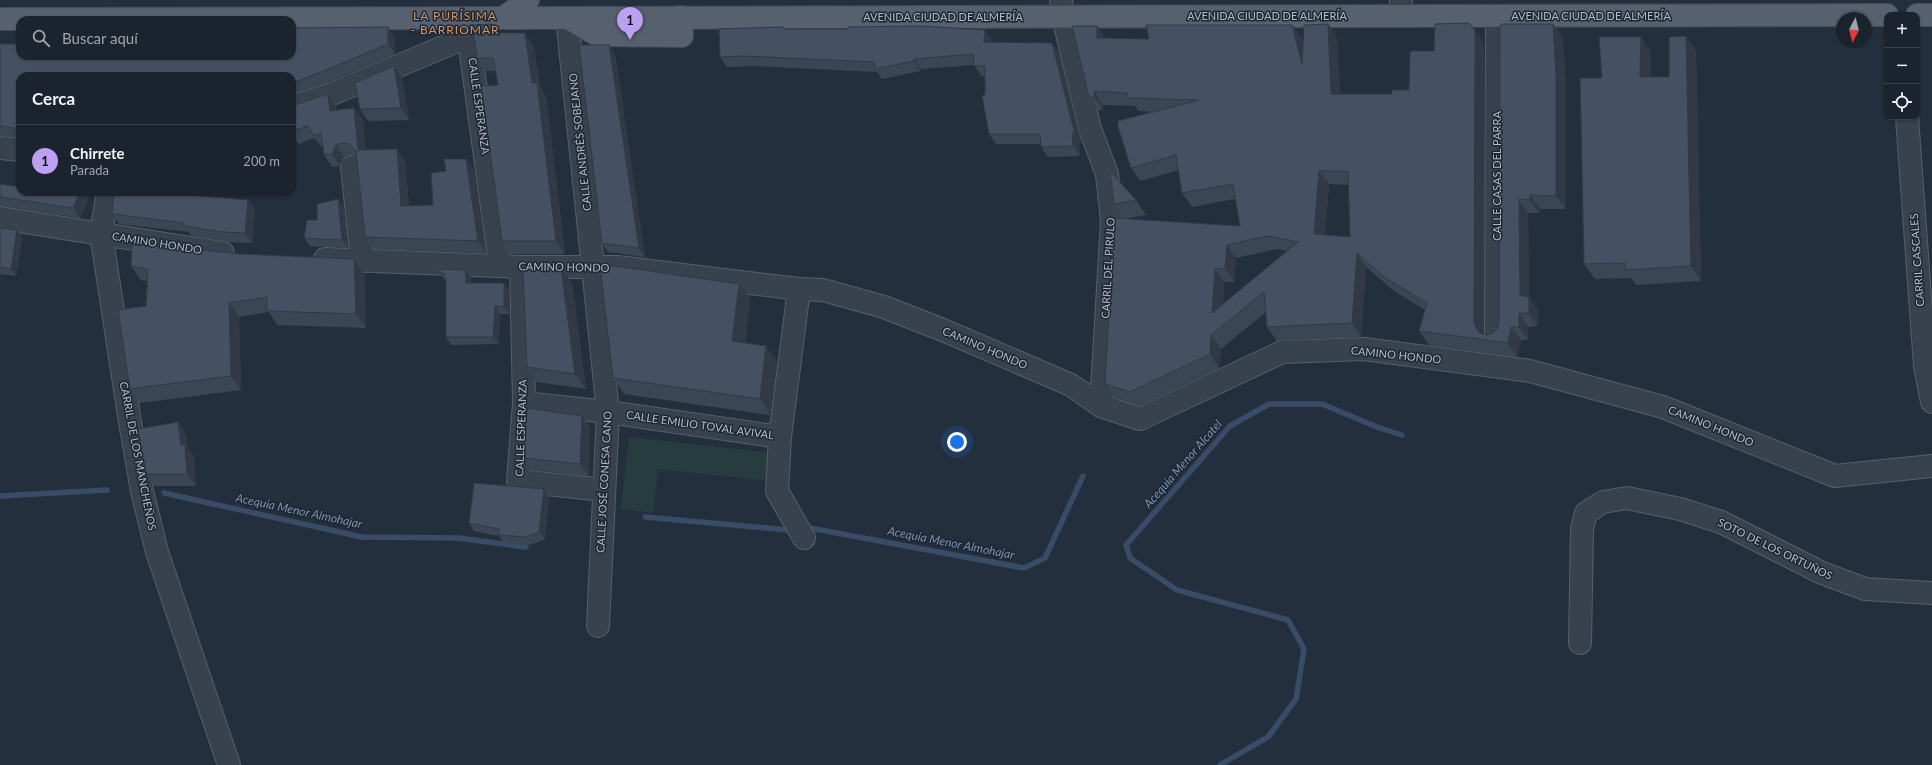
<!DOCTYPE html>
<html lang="es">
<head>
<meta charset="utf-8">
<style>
  :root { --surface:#1b232e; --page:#242b36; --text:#f1f3f6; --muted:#a0a4aa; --line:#39404a; --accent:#bca0f2 }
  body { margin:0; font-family:Lato,sans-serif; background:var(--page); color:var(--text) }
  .controls { position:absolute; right:12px; top:12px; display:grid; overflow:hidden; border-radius:8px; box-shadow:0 1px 3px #0004 }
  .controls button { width:36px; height:36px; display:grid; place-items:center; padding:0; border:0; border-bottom:1px solid var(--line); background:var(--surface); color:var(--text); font:20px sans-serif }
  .compass { position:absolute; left:1836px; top:12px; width:36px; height:36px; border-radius:50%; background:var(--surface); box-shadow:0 1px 3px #0004; rotate:187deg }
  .you { position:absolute; left:957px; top:442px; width:14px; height:14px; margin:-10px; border:3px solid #fff; border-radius:50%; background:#1a73e8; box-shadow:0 0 0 6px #1a73e833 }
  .badge { display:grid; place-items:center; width:26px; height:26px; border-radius:50%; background:var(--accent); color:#111; font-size:13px; font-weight:700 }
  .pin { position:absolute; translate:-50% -33px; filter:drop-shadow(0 1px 2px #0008) }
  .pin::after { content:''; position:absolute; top:21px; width:14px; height:12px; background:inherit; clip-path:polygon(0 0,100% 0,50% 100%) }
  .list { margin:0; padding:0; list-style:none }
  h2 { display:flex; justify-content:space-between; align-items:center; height:52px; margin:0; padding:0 16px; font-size:17px }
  h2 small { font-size:13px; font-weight:400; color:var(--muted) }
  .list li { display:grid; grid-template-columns:26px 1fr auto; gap:12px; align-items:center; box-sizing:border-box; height:72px; padding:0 16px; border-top:1px solid var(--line) }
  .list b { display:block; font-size:15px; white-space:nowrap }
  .list p { margin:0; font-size:13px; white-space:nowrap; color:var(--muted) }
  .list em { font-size:13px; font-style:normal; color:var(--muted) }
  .icon { flex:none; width:22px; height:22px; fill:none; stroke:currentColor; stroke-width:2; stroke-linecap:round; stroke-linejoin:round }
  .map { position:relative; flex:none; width:1932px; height:765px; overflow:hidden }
  .search { position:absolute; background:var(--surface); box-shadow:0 1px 3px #0004; left:16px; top:16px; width:280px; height:44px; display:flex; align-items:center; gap:10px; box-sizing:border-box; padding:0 14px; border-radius:12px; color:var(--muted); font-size:15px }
  .panel { position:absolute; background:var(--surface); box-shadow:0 1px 3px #0004; left:16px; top:72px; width:280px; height:124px; border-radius:12px }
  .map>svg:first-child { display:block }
  .green { fill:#263c3f }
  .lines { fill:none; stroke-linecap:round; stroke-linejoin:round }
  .stream { stroke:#394c67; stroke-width:5.5 }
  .minor-casing { stroke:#565f6c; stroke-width:24 }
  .major-casing { stroke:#414a57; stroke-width:24 }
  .minor { stroke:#38414e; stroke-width:22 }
  .major { stroke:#56606e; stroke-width:22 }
  .wall { fill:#3b4654; fill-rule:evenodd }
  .shaded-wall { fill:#303945 }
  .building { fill:#455162; stroke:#303945; fill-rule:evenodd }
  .labels { text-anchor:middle; stroke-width:3; stroke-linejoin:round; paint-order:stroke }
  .street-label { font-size:11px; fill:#b4bcc9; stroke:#1d2633 }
  .neighbourhood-label { font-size:12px; letter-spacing:1px; fill:#d59563; stroke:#1d2633 }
  .water-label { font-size:12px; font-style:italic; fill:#7c92b1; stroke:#1d2633 }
</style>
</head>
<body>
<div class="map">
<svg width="1932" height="765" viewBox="0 0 1932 765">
  <rect width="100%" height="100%" fill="#242f3e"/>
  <polygon class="green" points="629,437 773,453 770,481 658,469 653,513 621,509"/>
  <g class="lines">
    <g class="stream">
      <polyline points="164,493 362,537 458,538 526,547"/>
      <polyline points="0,496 107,490"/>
      <polyline points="645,517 790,530"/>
      <polyline points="810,528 1024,568 1045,558 1083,476"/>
      <polyline points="1220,765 1268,737 1296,699 1304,649 1288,620 1177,590 1130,558 1126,545 1230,426 1269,404 1322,404 1377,427 1402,435"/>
    </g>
    <defs>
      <g id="minor">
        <polyline points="1061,0 1063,17 1090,129 1107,174 1112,221 1101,406"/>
        <polyline points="1401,0 1401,16"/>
        <polyline points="466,18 500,265"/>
        <polyline points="567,18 608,412 598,626"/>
        <polyline points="292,107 332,94 469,36"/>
        <polyline points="1907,117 1925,366 1932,402"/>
        <polyline points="0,148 20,150"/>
        <polyline points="352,167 362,261"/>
        <polyline points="108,192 101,233 129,416 142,491 157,552 229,765"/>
        <polyline points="0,218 223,253"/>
        <polyline points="325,259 521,267 617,267 799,289 823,290 884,307 943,330 1071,385 1101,406 1140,419 1282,352 1364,349 1530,371 1663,407 1835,476 1932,466"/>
        <polyline points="521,267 524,403 518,481 604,490"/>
        <polyline points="799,289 780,437 777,491 804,538"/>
        <polyline points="1496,336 1497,16"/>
        <polyline points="524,403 608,412 780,437"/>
        <polyline points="1580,643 1582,529 1586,513 1603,502 1627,498 1680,509 1721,522 1822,573 1865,589 1932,593"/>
      </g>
      <g id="major">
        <polyline points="1917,15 1932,15"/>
        <polyline points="503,18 528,0"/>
        <polyline points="568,18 597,35 682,36 681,17"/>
        <polyline points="0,19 1887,15"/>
      </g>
    </defs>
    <use href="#minor" class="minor-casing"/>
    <use href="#major" class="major-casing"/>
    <use href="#minor" class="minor"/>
    <use href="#major" class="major"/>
  </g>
  <g class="wall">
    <path d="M1328 24 1337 38 1340 94H1392L1409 90 1434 51 1484 44V334L1487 335 1493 333 1497 329 1499 323 1500 26 1553 24 1563 37 1566 90V209H1540L1539 213H1528L1529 297 1538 310V326L1528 327V340H1521L1517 357 1429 345 1419 331 1425 310 1394 291 1366 267 1361 337 1277 341 1267 327 1266 312 1221 349 1219 368 1139 406 1114 397 1105 384 1124 219 1114 204 1136 200 1146 215 1125 219 1240 226 1235 199 1192 207 1182 193 1179 170 1140 181 1131 168 1154 112 1139 111 1135 106 1103 105V110H1098L1089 97 1106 38 1149 39 1292 25 1302 38 1303 43ZM1329 184 1348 185 1350 237 1325 235ZM1277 249 1287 251 1223 305 1224 282H1234L1236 258Z"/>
    <polygon points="785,29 992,40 992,42 1059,53 1081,141 1079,146 1080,156 1048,157 1041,147 1041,144 996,144 989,134 985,95 985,76 981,76 974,65 921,69 921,71 882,79 877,72 751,66 727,67 720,57"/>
    <polygon points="498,33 525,33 534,46 540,87 546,96 565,254 511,254 502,241 498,85 495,71 486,71 477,58"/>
    <polygon points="1686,36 1696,51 1701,281 1636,285 1631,278 1595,279 1584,264 1602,78 1651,52 1650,77 1669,77"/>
    <polygon points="394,37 395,54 328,82 292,95 292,76 20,76 20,138 0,136 0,44 20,56"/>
    <polygon points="615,54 645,257 608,252 602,243"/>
    <polygon points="402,78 409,120 368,121 360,109"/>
    <polygon points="292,106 336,106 336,110 363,119 365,150 397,149 405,161 409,206 433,205 446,171 466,159 474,171 486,253 373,249 365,237 357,156 350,155 344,157 340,166 332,167 324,155 323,147 322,147 314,138 299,144 292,134"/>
    <polygon points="0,184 50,193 52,192 91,192 80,218 2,206 0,206"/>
    <polygon points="114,192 209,192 186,195 248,200 255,210 252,243 228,242 191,236 189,232 119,224 112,214"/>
    <polygon points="344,207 348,248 310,246 304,238 317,220"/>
    <polygon points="0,228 17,230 22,238 16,276 0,274"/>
    <polygon points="240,254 354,259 364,274 366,328 277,325 269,312 239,317 241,390 140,403 130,389 146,306 147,281 141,280 131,266"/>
    <polygon points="466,270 471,278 471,283 504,283 509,290 510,314 500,314 499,344 451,345 446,337 446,282 440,273"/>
    <polygon points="572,283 586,389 537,382 527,367"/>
    <polygon points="739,284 750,299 745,343 766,346 777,362 770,415 624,394 613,378"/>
    <polygon points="582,416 590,428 589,476 531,470 523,458"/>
    <polygon points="186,434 188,448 194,456 196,486 154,486 146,474"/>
    <polygon points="544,489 549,497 545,539 530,545 504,543 499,536 474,531 469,523"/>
  </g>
  <g class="shaded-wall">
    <polygon points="492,24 501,37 494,33"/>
    <polygon points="1328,24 1337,38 1340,107 1331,94"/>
    <polygon points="1553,24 1563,37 1566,90 1566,209 1556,196"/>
    <polygon points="1292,25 1302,38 1311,78 1302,64"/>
    <polygon points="1097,26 1107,39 1097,38"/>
    <polygon points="388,27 394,37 395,54 388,44"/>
    <polygon points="985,30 992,40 991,53 984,42"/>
    <polygon points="1475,30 1484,44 1484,336 1485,340 1476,328 1474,322"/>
    <polygon points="525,33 534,46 540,87 546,96 565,254 556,241"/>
    <polygon points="1686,36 1696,51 1701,281 1691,266"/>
    <polygon points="1641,37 1651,52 1650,92 1640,77"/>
    <polygon points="1052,43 1059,53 1081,141 1079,146 1080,156 1073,146"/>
    <polygon points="609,45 615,54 645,257 639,248"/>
    <polygon points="914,59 921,69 921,71 914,61"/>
    <polygon points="394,66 402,78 409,120 401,108"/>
    <polygon points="1094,91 1103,105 1103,110 1094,97"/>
    <polygon points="328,94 336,106 338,123 330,111"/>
    <polygon points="354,108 363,119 366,162 358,150"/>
    <polygon points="336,145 344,157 340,166 332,154"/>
    <polygon points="397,149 405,161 410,218 401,206"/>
    <polygon points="466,159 474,171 486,253 478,241"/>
    <polygon points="1319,171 1329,184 1324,248 1314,234"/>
    <polygon points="80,192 91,192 80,218 73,208"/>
    <polygon points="1530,195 1540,209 1539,213 1530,200"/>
    <polygon points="338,199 344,207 348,248 342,240"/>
    <polygon points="1519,199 1528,213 1529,297 1538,310 1538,326 1529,313 1520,295"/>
    <polygon points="248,200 255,210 252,243 245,233"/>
    <polygon points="17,230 22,238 16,276 11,269"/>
    <polygon points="1227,245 1236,258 1234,282 1225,268"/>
    <polygon points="1357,253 1366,267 1361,337 1352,323"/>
    <polygon points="354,259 364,274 366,328 356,314"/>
    <polygon points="561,268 572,283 586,389 575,374"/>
    <polygon points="1215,269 1224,282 1222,327 1212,313"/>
    <polygon points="466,270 471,278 471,290 466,283"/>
    <polygon points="504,283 509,290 510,314 504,307"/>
    <polygon points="739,284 750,299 743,356 732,341"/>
    <polygon points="229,303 239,317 241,390 231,376"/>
    <polygon points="495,306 500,314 499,344 493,337"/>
    <polygon points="1519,313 1528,327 1528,340 1519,327"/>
    <polygon points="1511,327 1521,340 1517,357 1508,343"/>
    <polygon points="1211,335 1221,349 1219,368 1210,354"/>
    <polygon points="766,346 777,362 770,415 760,399"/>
    <polygon points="582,416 590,428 589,476 580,464"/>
    <polygon points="178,422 186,434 188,448 194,456 196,486 187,474 181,445"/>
    <polygon points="544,489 549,497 545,539 539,532"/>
  </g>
  <g class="building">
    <path d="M1469 23 1475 30 1474 322 1476 328 1480 333 1487 335 1493 333 1497 329 1499 323 1500 26 1502 24H1553L1556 76V196L1530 195V200L1519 199 1520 295 1529 297V313H1519V327H1511L1508 343 1419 331 1427 303 1384 277 1357 253 1352 323 1267 327 1264 292 1211 335 1210 354 1130 392 1105 384 1114 218 1240 226 1233 184 1182 193 1176 155 1131 168 1118 127V121L1199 100 1129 98 1127 93 1094 91V97H1089L1072 26H1097V38L1149 39 1146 25H1292L1302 64 1304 25 1328 24 1331 94H1392V90H1409L1410 51H1434L1435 24ZM1319 171H1348L1350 237 1314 234ZM1268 236 1298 242 1212 313 1215 269 1225 268 1227 245Z"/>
    <polygon points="492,24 494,33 525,33 532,83 537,83 556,241 502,241 481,86 498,85 493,58 477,58 472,25"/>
    <polygon points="921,26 985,30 984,42 1052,43 1074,131 1072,136 1073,146 1041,147 1040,134 989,134 982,96 985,95 985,66 974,66 973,54 914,59 914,61 875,69 874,62 744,56 720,57 719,29 783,27 783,29 848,29 848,27"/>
    <polygon points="388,27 388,44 321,72 292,83 292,76 20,76 20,129 0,126 0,44 20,44 20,56 292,56 292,28"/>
    <polygon points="1686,36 1691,266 1625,270 1625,263 1584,264 1580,78 1602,78 1599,37 1641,37 1640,77 1669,77 1669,37"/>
    <polygon points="579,45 609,45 639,248 602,243"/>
    <polygon points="394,66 401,108 360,109 355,83"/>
    <polygon points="328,94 330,111 354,108 358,150 397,149 401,206 433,205 431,173 446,171 444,159 466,159 478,241 365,237 356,151 349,144 342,143 336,145 332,154 324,155 321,133 313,136 311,130 309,131 308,126 292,131 292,106"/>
    <polygon points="1110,171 1136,200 1114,204"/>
    <polygon points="0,184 20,187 20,192 46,192 50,193 52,192 80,192 73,208 0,197"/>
    <polygon points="114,192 166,192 166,193 248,200 245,233 221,232 184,226 183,223 112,214"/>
    <polygon points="338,199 342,240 304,238 307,220 317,220 317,204"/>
    <polygon points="0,228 17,230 11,269 0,267"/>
    <polygon points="132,244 186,249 185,248 240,254 354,259 356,314 267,311 267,297 229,303 231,376 130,389 118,310 146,306 148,269 131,266"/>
    <polygon points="600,266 615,266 739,284 732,341 766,346 760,399 613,378"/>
    <polygon points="561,268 575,374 527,367 523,269"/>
    <polygon points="440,269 466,270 466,283 504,283 504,307 495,306 493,337 446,337 446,279 444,279 444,274 440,273"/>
    <polygon points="527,408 582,416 580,464 523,458"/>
    <polygon points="178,422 181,445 185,444 187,474 146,474 138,429"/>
    <polygon points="474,483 544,489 539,532 525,537 498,535 499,529 469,523"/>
  </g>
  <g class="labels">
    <g class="street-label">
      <text x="1267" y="20">AVENIDA CIUDAD DE ALMERÍA</text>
      <text x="1591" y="20">AVENIDA CIUDAD DE ALMERÍA</text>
      <text x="943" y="21">AVENIDA CIUDAD DE ALMERÍA</text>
      <text transform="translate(479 106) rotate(82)" y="4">CALLE ESPERANZA</text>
      <text transform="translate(580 142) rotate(-96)" y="4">CALLE ANDRÉS SOBEJANO</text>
      <text transform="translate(1497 176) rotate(-90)" y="4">CALLE CASAS DEL PARRA</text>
      <text transform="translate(157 243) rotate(9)" y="4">CAMINO HONDO</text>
      <text transform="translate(1917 260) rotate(-94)" y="4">CARRIL CASCALES</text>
      <text transform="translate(564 267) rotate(1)" y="4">CAMINO HONDO</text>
      <text transform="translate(1108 268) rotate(-87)" y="4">CARRIL DEL PIRULO</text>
      <text transform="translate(985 348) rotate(23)" y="4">CAMINO HONDO</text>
      <text transform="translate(1396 355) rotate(6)" y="4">CAMINO HONDO</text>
      <text transform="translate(700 425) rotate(8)" y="4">CALLE EMILIO TOVAL AVIVAL</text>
      <text transform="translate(1711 426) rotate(22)" y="4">CAMINO HONDO</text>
      <text transform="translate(521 428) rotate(-88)" y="4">CALLE ESPERANZA</text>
      <text transform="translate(138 456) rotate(79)" y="4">CARRIL DE LOS MANCHEÑOS</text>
      <text transform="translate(604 482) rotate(-87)" y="4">CALLE JOSÉ CONESA CANO</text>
      <text transform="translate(1775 549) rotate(26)" y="4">SOTO DE LOS ORTUÑOS</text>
    </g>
    <g class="neighbourhood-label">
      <text x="455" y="20">LA PURÍSIMA<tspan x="455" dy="14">- BARRIOMAR</tspan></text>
    </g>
    <g class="water-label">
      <text transform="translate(1183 464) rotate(-49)" y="4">Acequia Menor Alcatel</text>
      <text transform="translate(299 511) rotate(12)" y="4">Acequia Menor Almohajar</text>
      <text transform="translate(951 543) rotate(11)" y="4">Acequia Menor Almohajar</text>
    </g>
  </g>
</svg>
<div class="controls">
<button>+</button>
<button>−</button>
<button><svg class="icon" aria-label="locate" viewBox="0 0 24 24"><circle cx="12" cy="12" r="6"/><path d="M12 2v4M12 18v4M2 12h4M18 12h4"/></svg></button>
</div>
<svg class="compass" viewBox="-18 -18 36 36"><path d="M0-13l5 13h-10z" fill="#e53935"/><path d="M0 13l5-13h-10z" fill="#a0a4aa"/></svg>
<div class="you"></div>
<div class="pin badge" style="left:630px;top:40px">1</div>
<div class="search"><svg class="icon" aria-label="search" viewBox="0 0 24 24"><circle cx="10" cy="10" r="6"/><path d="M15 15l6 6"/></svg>Buscar aquí</div>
<section class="panel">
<h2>Cerca<small></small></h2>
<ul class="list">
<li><span class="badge">1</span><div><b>Chirrete</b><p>Parada</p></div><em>200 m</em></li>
</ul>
</section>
</div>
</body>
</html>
